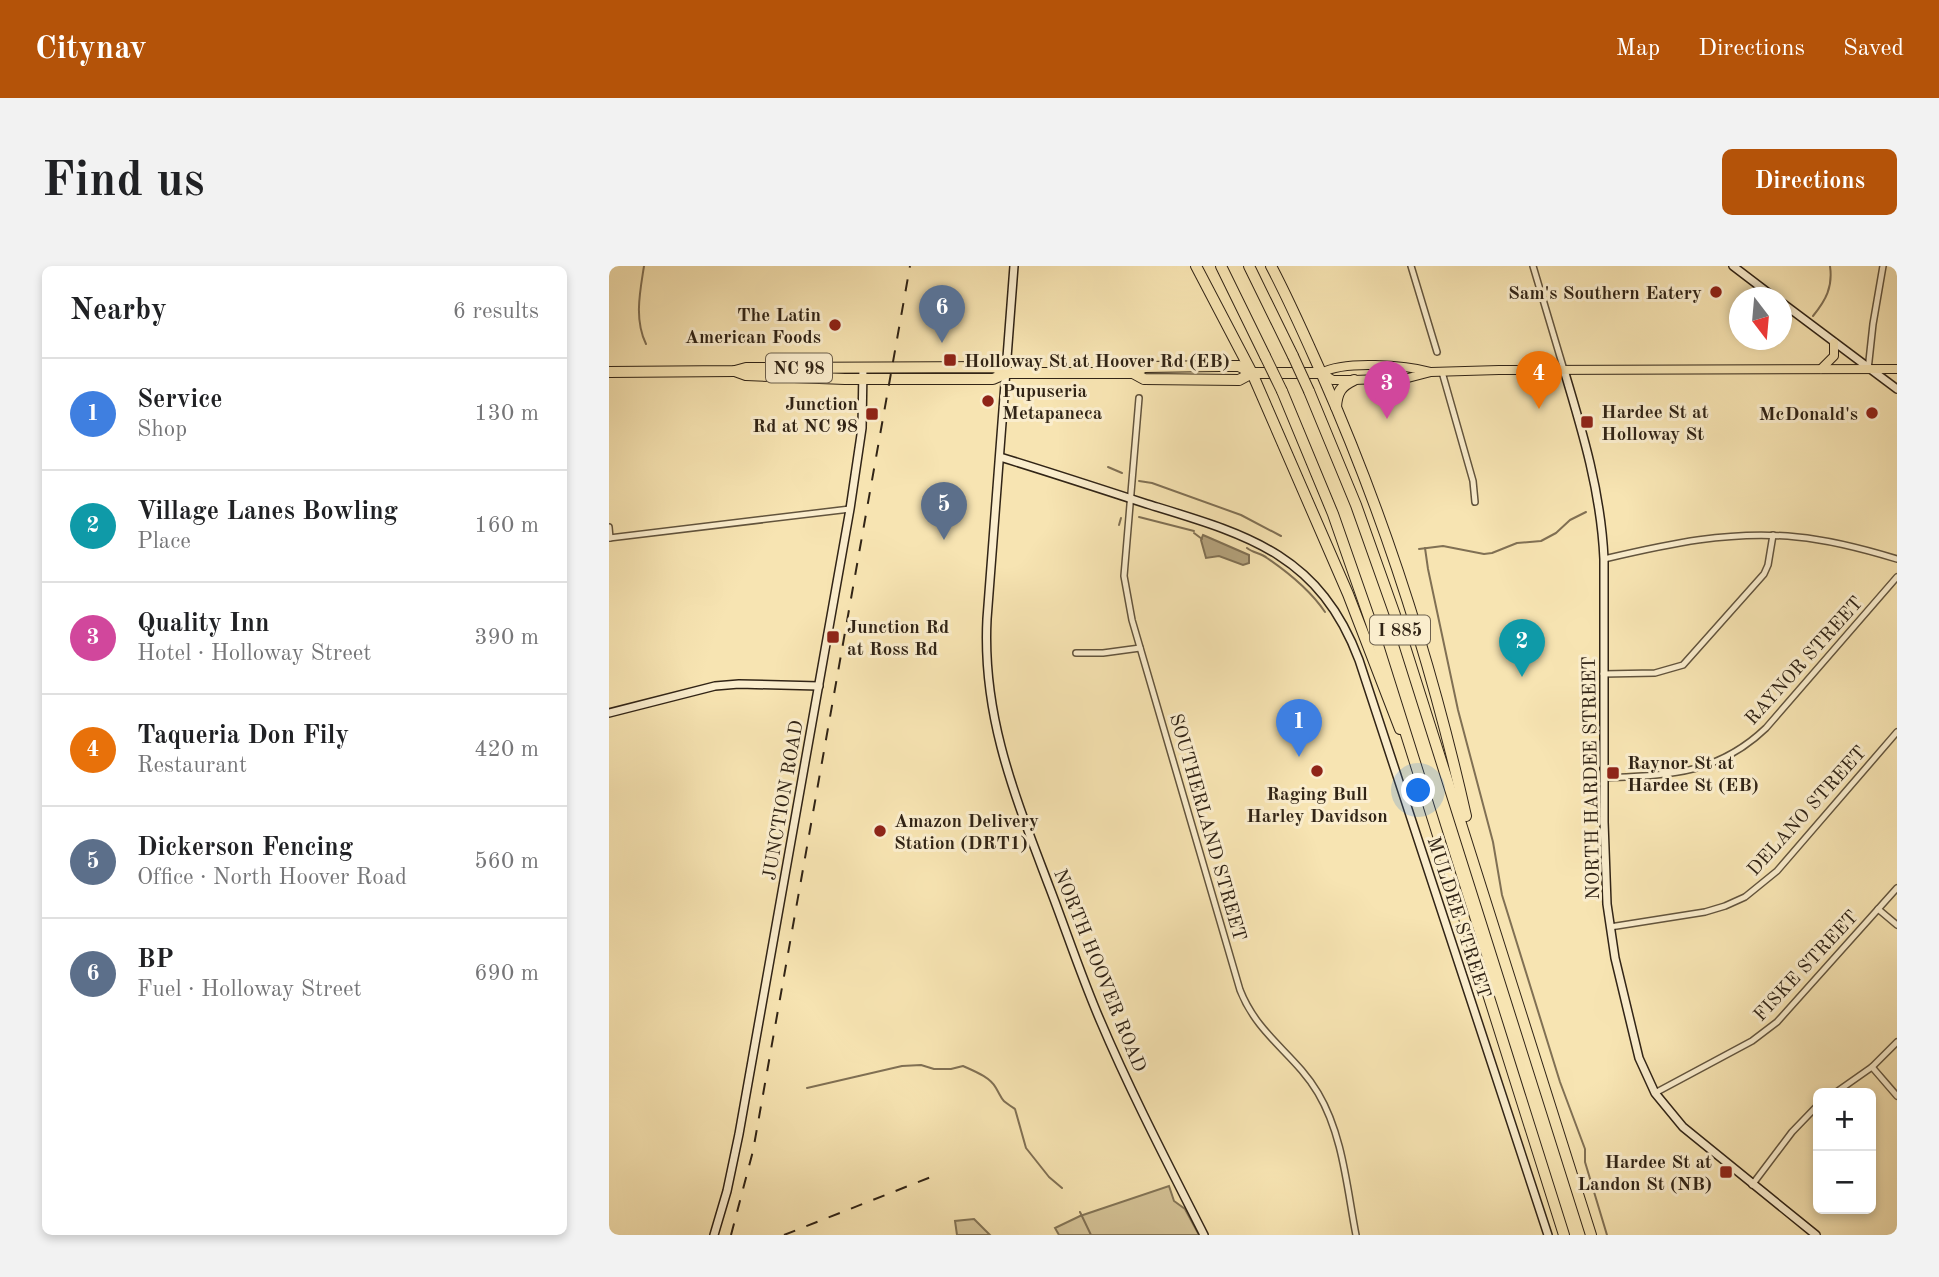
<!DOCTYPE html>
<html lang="en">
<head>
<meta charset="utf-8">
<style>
  :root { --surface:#fff; --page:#f2f2f2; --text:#202124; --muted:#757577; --line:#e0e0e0; --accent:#b45309 }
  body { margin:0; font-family:"Old Standard TT",serif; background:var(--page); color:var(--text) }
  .controls { position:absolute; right:21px; bottom:21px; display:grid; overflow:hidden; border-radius:10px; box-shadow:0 4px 10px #0003 }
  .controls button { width:63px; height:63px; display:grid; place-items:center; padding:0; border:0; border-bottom:2px solid var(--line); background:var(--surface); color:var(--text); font:35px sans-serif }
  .compass { position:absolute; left:1120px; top:21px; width:63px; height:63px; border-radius:50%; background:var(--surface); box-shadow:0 4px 10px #0003; rotate:164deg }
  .you { position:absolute; left:810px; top:525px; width:24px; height:24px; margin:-18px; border:5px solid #fff; border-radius:50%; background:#1a73e8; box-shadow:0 0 0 10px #1a73e833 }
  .badge { display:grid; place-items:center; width:46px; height:46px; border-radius:50%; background:var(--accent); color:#fff; font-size:23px; font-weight:700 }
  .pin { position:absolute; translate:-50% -58px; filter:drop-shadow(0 2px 4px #0008) }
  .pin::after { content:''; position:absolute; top:37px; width:24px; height:21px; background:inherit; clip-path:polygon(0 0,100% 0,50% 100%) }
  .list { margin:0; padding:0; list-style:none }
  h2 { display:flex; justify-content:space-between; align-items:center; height:91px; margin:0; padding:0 28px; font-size:30px }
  h2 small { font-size:23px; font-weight:400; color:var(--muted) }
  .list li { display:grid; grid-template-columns:46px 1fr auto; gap:21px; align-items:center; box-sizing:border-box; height:112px; padding:0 28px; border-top:2px solid var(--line) }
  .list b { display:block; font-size:26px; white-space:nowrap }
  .list p { margin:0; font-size:23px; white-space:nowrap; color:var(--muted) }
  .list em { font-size:23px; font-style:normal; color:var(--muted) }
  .map { position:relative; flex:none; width:1288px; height:969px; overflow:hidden; border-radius:10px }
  header { display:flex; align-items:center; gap:42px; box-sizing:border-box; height:98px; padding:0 35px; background:var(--accent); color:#fff }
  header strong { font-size:33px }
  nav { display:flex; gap:38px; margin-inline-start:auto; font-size:24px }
  .intro { display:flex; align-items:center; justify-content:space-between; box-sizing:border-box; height:168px; padding:0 42px }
  h1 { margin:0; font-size:49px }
  .button { padding:18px 32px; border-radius:10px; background:var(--accent); color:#fff; font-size:24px; font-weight:700 }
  main { display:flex; gap:42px; padding:0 42px }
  aside { flex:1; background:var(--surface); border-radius:10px; box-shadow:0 4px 10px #0003 }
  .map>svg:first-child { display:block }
  .green { fill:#d5c397; stroke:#837456; stroke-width:2 }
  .water { fill:#b4a37d; stroke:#807054; stroke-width:2 }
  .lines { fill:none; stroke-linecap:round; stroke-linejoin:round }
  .stream { stroke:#807054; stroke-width:2 }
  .street-casing { stroke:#62543d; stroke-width:8 }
  .secondary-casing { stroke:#312416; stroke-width:10 }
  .primary-casing { stroke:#312416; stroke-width:10 }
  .highway-casing { stroke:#312416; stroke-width:12 }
  .street { stroke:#faedcd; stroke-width:5 }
  .secondary { stroke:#faedcd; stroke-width:7 }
  .primary { stroke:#f7e4b2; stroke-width:8 }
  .highway { stroke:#f7e4b2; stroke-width:10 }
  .rail { stroke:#312416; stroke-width:2; stroke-dasharray:12 12; stroke-linecap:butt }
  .highway-bridge-casing { stroke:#312416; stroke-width:12; stroke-linecap:butt }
  .highway-bridge { stroke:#f7e4b2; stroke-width:10 }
  .poi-dot { fill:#8f2418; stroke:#faedcd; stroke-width:2.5 }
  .labels { text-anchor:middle; stroke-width:6; stroke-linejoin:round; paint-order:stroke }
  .shield { fill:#faedcd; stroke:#6d604d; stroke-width:2 }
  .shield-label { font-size:18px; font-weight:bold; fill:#312416 }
  .poi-label { font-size:19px; font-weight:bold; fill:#312416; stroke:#faedcd; text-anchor:start }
  .street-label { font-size:19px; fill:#312416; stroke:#faedcd }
</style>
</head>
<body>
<header>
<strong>Citynav</strong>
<nav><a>Map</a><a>Directions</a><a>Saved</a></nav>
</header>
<div class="intro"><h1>Find us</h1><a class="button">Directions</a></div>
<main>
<aside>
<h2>Nearby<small>6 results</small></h2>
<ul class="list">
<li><span class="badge" style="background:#3f7fe0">1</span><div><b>Service</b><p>Shop</p></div><em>130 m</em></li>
<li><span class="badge" style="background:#0f9aa8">2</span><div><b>Village Lanes Bowling</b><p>Place</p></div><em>160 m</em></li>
<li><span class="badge" style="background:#d1479c">3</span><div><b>Quality Inn</b><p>Hotel · Holloway Street</p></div><em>390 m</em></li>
<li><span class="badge" style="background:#e8710a">4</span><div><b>Taqueria Don Fily</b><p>Restaurant</p></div><em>420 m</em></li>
<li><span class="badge" style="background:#5c6f8a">5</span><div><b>Dickerson Fencing</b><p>Office · North Hoover Road</p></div><em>560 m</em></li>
<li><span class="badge" style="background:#5c6f8a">6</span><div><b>BP</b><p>Fuel · Holloway Street</p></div><em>690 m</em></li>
</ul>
</aside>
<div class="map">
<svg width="1288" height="969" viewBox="0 0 1288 969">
  <rect width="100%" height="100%" fill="#f7e4b2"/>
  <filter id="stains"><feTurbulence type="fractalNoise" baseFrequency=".00286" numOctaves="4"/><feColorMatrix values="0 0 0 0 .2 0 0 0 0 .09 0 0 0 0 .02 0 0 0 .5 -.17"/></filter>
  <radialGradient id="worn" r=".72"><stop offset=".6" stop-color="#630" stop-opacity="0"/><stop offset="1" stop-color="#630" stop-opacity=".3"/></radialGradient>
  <g class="green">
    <polygon points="560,920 565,935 576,943 590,969 450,969 446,962 471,950"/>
    <polygon points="365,953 381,969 348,969 346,955"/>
  </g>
  <polygon class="water" points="594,269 640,289 640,297 634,299 610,290 597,292 592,274"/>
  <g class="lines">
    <g class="stream">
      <path d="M35 0C31 26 25 53 37 78"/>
      <path d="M1204 50C1217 34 1224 21 1221 0"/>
      <polyline points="499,201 513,207"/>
      <polyline points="530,215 543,217 632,249 672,270"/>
      <polyline points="530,251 585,265"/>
      <polyline points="510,259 512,252"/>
      <polyline points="585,267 593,273"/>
      <path d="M638 282C644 287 652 287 658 292 680 307 701 324 716 346"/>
      <polyline points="816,282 819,303 849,444 884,576 893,629 951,816 976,883 976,896 998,969"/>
      <polyline points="810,283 834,280 875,288 883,287 908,277 932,275 947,267 961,254 977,246"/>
      <path d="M198 822 293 800 312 799 325 803H342L354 800C365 805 381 811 387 822 395 836 391 833 406 843L417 882 440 911 453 922"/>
      <polyline points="471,946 482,969"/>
    </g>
    <defs>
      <g id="street">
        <polyline points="802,0 828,86"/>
        <polyline points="924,0 955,104"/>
        <polyline points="1259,104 1264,58 1274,0"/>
        <polyline points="833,106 864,215 866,236"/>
        <path d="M530 132 515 310 523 354 631 724C649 770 686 788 709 827 734 869 738 923 747 969"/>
        <polyline points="0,261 1,272"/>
        <polyline points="0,272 241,243"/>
        <path d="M995 293C1059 278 1121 264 1188 271 1222 274 1255 283 1288 293"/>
        <polyline points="467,387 494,387 531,382"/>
        <polyline points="994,408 1046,407 1074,399 1155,308 1159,299 1164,269"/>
        <path d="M995 512C1059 509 1108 509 1157 462L1288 311"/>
        <polyline points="1269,643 1288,659"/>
        <polyline points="1001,661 1096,646 1116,640 1136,631 1168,605 1288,466"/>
        <polyline points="1263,801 1288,830"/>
        <polyline points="1046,827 1143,775 1168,756 1288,622"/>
        <polyline points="1226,827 1263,801 1288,776"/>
        <polyline points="1143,919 1183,866 1209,839"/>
      </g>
      <g id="secondary">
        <path d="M405 0 378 353C373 451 406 530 440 620 457 664 472 710 491 754 522 827 559 898 595 969"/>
        <polyline points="1124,0 1166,32"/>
        <polyline points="1172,36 1288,123"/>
        <path d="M955 104C974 167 992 227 995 293V556L998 638 1006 692 1030 792 1046 827 1074 861 1207 969"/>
        <path d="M391 191C440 206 489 222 538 238 636 268 710 287 750 394L939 969"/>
        <polyline points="0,447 106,420 130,418 210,420"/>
        <polyline points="105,969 118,925 130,868 241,243 253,162 254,101"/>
      </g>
      <g id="primary">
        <polyline points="1212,103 1225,90 1225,77"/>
        <path d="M822 106C796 99 736 94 712 107L724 114H745L799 112 822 106 890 104 1288 103"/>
      </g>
      <g id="highway">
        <polyline points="587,0 643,107 739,328 791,463"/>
        <polyline points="612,0 656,90"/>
        <polyline points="640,0 684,90"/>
        <path d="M662 0C681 36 697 73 714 111 776 252 823 399 857 550"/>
        <polyline points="126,105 137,109 236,113 384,113 398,107 524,107 535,101 611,100 630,100 643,107 712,107"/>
        <polyline points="0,106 126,105 137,102 385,101 398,107"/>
        <polyline points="524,107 535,113 630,114 643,107"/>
        <polyline points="673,125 724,248 762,357 955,969"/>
        <polyline points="700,125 747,239 786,349 982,969"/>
        <path d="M727 141C728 126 732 120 745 114"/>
      </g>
    </defs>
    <use href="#street" class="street-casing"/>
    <use href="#secondary" class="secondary-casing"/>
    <use href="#primary" class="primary-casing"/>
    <use href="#highway" class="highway-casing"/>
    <use href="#street" class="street"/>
    <use href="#secondary" class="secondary"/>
    <use href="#primary" class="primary"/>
    <use href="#highway" class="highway"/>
    <g class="rail">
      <polyline points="122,969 144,885 301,0"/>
      <polyline points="175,969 322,911"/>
    </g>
    <defs>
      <g id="highway-bridge">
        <polyline points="656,90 673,125"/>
        <polyline points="684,90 700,125"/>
      </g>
    </defs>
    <use href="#highway-bridge" class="highway-bridge-casing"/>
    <use href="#highway-bridge" class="highway-bridge"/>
  </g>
  <g class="poi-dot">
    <circle cx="1107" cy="26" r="7"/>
    <circle cx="226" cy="59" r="7"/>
    <rect x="334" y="87" width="14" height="14" rx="3.5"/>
    <circle cx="379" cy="135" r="7"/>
    <circle cx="1263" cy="147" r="7"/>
    <rect x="256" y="141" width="14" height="14" rx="3.5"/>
    <rect x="971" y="149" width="14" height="14" rx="3.5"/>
    <rect x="217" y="364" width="14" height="14" rx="3.5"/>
    <circle cx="708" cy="505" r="7"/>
    <rect x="997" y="500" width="14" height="14" rx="3.5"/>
    <circle cx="271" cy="565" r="7"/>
    <rect x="1110" y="899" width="14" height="14" rx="3.5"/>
  </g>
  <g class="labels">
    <g class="shield">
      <rect x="157" y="87.5" width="66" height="29" rx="5"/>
      <rect x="761" y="349.5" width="60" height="29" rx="5"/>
    </g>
    <g class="shield-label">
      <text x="190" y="108">NC 98</text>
      <text x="791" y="370">I 885</text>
    </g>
    <g class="poi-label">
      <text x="1093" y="33" text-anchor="end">Sam's Southern Eatery</text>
      <text x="212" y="55" text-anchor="end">The Latin<tspan x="212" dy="22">American Foods</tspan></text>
      <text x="355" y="101">Holloway St at Hoover Rd (EB)</text>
      <text x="393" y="131">Pupuseria<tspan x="393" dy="22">Metapaneca</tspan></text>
      <text x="249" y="144" text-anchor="end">Junction<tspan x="249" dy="22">Rd at NC 98</tspan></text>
      <text x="992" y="152">Hardee St at<tspan x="992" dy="22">Holloway St</tspan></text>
      <text x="1249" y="154" text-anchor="end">McDonald's</text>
      <text x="238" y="367">Junction Rd<tspan x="238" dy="22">at Ross Rd</tspan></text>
      <text x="1018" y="503">Raynor St at<tspan x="1018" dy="22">Hardee St (EB)</tspan></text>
      <text x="708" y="534" text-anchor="middle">Raging Bull<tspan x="708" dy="22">Harley Davidson</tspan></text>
      <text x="285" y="561">Amazon Delivery<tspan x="285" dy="22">Station (DRT1)</tspan></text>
      <text x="1103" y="902" text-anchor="end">Hardee St at<tspan x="1103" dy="22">Landon St (NB)</tspan></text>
    </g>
    <g class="street-label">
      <text transform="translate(1194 394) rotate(-48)" y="7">RAYNOR STREET</text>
      <text transform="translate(981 512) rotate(-91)" y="7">NORTH HARDEE STREET</text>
      <text transform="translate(173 534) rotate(-80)" y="7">JUNCTION ROAD</text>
      <text transform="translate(1197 544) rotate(-48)" y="7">DELANO STREET</text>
      <text transform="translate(600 561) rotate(74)" y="7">SOUTHERLAND STREET</text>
      <text transform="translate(851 651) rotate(72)" y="7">MULDEE STREET</text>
      <text transform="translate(1196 699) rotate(-47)" y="7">FISKE STREET</text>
      <text transform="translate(492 704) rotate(68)" y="7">NORTH HOOVER ROAD</text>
    </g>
  </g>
  <rect width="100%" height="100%" filter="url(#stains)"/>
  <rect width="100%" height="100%" fill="url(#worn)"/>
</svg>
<div class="controls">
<button>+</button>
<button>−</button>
</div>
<svg class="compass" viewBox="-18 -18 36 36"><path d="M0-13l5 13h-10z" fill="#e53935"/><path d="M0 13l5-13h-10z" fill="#757577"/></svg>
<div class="you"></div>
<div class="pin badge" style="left:690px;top:491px;background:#3f7fe0">1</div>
<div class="pin badge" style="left:913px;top:411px;background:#0f9aa8">2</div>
<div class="pin badge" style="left:778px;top:153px;background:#d1479c">3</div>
<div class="pin badge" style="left:930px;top:143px;background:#e8710a">4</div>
<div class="pin badge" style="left:335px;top:274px;background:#5c6f8a">5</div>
<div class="pin badge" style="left:333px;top:77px;background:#5c6f8a">6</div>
</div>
</main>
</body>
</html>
